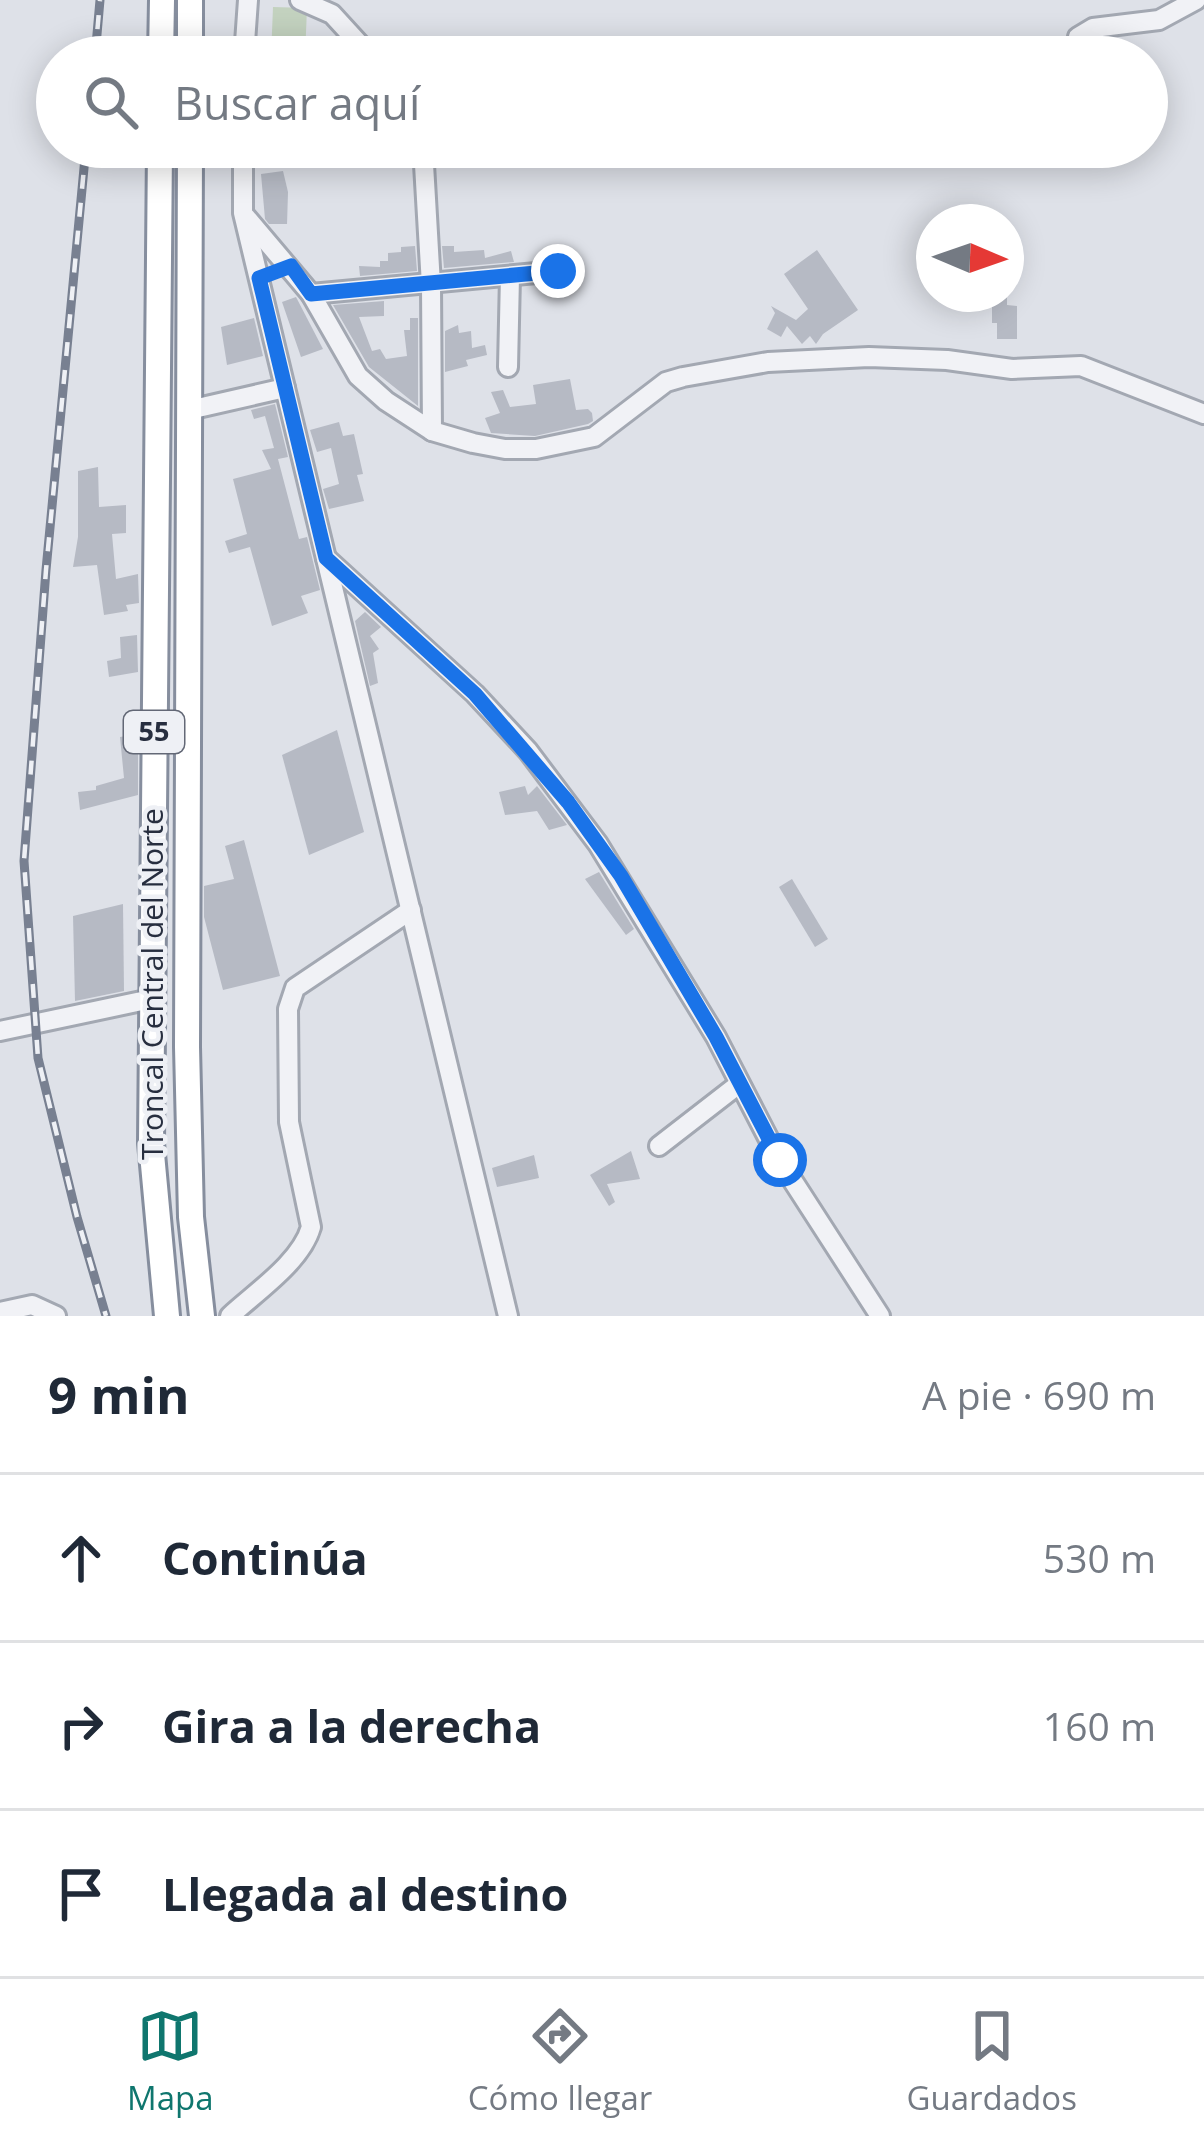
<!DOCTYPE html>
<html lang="es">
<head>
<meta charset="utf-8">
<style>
  :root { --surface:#fff; --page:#f2f2f3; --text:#1f2937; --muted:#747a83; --line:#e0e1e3; --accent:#0f766e }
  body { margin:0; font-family:"Open Sans",sans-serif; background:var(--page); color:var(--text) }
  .compass { position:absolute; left:916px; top:204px; width:108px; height:108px; border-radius:50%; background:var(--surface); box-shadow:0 6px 30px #0003; rotate:92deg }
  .stop { position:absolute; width:36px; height:36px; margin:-27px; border:9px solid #1a73e8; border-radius:50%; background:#fff }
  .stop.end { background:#1a73e8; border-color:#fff; box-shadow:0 3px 12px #0008 }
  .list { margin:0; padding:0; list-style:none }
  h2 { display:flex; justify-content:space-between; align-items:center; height:156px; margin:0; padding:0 48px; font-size:51px }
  h2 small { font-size:39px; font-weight:400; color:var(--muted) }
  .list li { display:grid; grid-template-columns:78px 1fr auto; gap:36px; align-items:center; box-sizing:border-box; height:168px; padding:0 48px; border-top:3px solid var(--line) }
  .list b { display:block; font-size:45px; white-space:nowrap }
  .list em { font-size:39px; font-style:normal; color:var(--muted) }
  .icon { flex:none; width:66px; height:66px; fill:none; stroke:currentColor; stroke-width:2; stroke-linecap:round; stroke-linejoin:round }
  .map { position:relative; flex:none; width:1204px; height:1316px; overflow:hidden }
  .search { position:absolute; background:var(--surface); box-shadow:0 6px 30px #0003; left:36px; right:36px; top:36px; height:132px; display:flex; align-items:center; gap:30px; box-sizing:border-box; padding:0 42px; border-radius:66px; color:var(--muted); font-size:45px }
  .sheet { height:660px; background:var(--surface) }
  nav { display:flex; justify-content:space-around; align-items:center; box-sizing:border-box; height:168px; border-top:3px solid var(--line); background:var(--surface); font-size:33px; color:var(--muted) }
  nav a { display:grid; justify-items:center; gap:6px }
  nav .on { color:var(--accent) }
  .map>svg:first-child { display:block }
  .green { fill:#c3d2bf }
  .building { fill:#b6bac4 }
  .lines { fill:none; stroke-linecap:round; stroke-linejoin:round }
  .minor-casing { stroke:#a3a8b2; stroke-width:24 }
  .highway-casing { stroke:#868e9e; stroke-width:30 }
  .minor { stroke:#f1f2f6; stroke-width:18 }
  .highway { stroke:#fff; stroke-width:24 }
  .rail-casing { stroke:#788091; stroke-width:9 }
  .rail { stroke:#eef0f5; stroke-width:4.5; stroke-dasharray:14; stroke-linecap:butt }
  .route { stroke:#1a73e8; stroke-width:15 }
  .labels { text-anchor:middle; stroke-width:9; stroke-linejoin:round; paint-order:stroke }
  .shield { fill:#eef0f5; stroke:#636876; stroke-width:3 }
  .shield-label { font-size:27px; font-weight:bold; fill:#272e3f }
  .street-label { font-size:30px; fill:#272e3f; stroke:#eef0f5 }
</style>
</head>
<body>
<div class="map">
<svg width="1204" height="1316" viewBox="0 0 1204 1316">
  <rect width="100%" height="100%" fill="#dee1e8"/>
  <polygon class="green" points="273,7 307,8 305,57 271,57"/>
  <g class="building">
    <polygon points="283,171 288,192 287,224 269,224 265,219 261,174"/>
    <polygon points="415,246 417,271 360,276 359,266 380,267 380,261 388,261 388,253 401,252 401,247"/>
    <polygon points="442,246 454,246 454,252 484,250 485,258 511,251 514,262 444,268"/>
    <polygon points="817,250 858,310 823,334 816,344 810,336 802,344 787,326 781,337 767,329 775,313 771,306 796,320 808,309 784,274"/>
    <polygon points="992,294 1007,294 1007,305 1017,306 1017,339 997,339 997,323 992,323"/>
    <polygon points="296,297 323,349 301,357 282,302"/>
    <polygon points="384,301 384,316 359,317 372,351 380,349 386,359 407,356 404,330 410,330 410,318 418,318 418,406 369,367 333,305"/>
    <polygon points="254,318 263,356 227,365 221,327"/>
    <polygon points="458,325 459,333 471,331 472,348 485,345 487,355 466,360 468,366 445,372 445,331"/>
    <polygon points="570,379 576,410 588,409 592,413 593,421 588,424 535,436 491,433 485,418 500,413 491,392 503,390 510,407 536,404 533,385"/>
    <polygon points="275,404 288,457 278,459 299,539 307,537 320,590 301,596 308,613 272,626 250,547 229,553 225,541 247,534 233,479 271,469 262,450 274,448 265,416 254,419 251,410"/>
    <polygon points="339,422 343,436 354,434 363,474 357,475 364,501 329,509 323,489 339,484 331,448 317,452 310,430"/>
    <polygon points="98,467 99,507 126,505 126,533 112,534 116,579 138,574 139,603 126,605 128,611 104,615 97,565 73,567 78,537 78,471"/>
    <polygon points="365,612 381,627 370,636 379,649 373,653 378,683 370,686 355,621"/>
    <polygon points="137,635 138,672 109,677 107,661 121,658 120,637"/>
    <polygon points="337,730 364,832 309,855 282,755"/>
    <polygon points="138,734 138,795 80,810 78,792 96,790 96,786 124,778 120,737"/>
    <polygon points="525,786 528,795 537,786 567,825 549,830 537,811 505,815 499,792"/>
    <polygon points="244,840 280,976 223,990 204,917 204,886 234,879 225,846"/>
    <polygon points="599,872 634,929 626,935 585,879"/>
    <polygon points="792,879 828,939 815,947 779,887"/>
    <polygon points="123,904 124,991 75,1001 73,916"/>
    <polygon points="631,1151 640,1179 607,1184 615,1202 609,1206 590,1175"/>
    <polygon points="534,1155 539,1178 497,1187 492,1168"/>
  </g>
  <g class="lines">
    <defs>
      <g id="minor">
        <polyline points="300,0 332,14 364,49 420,55"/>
        <polyline points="1078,37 1093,28 1159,20 1196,0"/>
        <polyline points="244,57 248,0"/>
        <polyline points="243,147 243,213 508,1316"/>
        <polyline points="423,147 431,285 432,431"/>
        <polyline points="246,217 311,294 358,376 386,401 432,431 473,443 505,449 536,449 594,437 666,382 683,377 768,362 869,357 947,360 1012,369 1081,366 1204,414"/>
        <polyline points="311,294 558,271"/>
        <polyline points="508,367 510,276"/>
        <polyline points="189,410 285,388"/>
        <polyline points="326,558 475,694 528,751 598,844 716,1037 780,1161 880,1316"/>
        <polyline points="0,1031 151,999"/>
        <polyline points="659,1146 739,1084"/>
        <polyline points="0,1312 32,1305 56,1316"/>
        <path d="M230 1316C256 1292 301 1262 311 1227L289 1122 288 1009 295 988 411 910"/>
      </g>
      <g id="highway">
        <polyline points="161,57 162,0"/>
        <polyline points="190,57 190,0"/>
        <polyline points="160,147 151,1143 167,1316"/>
        <polyline points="190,147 187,1047 191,1217 202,1316"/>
      </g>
    </defs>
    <use href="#minor" class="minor-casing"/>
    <use href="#highway" class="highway-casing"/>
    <use href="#minor" class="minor"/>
    <use href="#highway" class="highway"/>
    <defs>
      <g id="rail">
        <polyline points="95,57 100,0"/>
        <polyline points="86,147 46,570 24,861 38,1058 77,1217 106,1316"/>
      </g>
    </defs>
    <use href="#rail" class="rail-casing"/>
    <use href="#rail" class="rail"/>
  </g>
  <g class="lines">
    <polyline class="route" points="558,271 311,294 291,266 259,278 326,558 475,694 568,802 621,876 716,1037 780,1160"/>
  </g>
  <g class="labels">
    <rect class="shield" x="124" y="711" width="60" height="42" rx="9"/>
    <g class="shield-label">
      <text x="154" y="741">55</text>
    </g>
    <g class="street-label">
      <text transform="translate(153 984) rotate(-90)" y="10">Troncal Central del Norte</text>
    </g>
  </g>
</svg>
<svg class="compass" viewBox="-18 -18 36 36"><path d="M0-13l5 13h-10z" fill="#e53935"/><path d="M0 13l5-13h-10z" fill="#747a83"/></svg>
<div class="stop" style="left:780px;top:1160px"></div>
<div class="stop end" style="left:558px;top:271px"></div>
<div class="search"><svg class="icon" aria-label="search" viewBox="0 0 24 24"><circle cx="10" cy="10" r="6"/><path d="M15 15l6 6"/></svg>Buscar aquí</div>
</div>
<section class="sheet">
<h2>9 min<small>A pie · 690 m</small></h2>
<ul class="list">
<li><svg class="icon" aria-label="ahead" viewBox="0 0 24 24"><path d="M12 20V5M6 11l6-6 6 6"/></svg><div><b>Continúa</b></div><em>530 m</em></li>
<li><svg class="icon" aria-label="right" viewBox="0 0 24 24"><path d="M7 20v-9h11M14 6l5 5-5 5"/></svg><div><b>Gira a la derecha</b></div><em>160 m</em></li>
<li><svg class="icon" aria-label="arrive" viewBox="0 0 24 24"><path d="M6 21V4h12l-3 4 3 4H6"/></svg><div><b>Llegada al destino</b></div></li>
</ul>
</section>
<nav>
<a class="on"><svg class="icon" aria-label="map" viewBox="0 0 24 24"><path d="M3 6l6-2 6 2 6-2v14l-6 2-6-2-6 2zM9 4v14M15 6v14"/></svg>Mapa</a>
<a><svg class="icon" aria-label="directions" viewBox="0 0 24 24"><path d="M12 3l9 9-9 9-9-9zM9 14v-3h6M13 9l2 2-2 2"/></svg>Cómo llegar</a>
<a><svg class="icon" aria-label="saved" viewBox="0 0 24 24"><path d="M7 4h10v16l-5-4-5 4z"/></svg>Guardados</a>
</nav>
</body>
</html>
